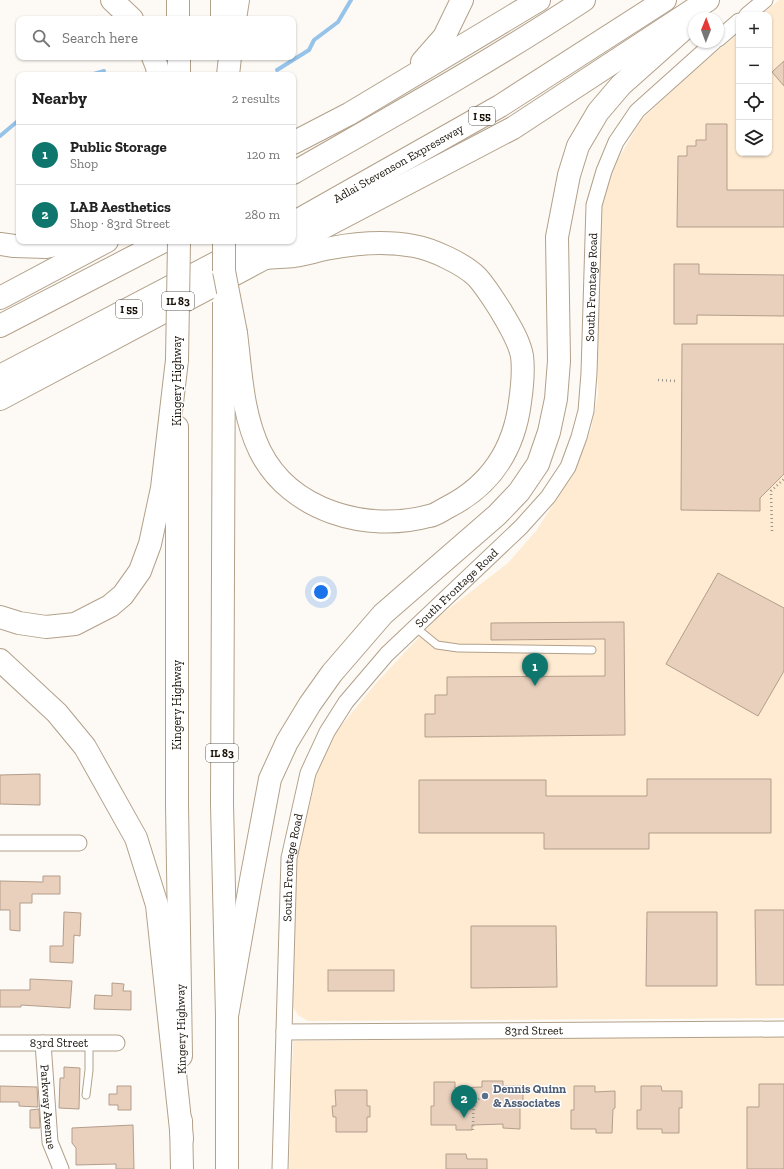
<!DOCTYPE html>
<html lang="en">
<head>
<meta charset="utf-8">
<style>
  :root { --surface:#fff; --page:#f2f2f2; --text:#222; --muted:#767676; --line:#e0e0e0; --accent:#0f766e }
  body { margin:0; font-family:"Zilla Slab",serif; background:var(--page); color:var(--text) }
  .controls { position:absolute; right:12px; top:12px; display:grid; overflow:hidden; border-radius:8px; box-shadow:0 1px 3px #0004 }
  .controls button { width:36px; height:36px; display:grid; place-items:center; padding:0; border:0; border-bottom:1px solid var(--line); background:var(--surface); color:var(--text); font:20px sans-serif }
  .compass { position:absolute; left:688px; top:12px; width:36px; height:36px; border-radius:50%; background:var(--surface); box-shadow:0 1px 3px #0004; rotate:1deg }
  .you { position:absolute; left:321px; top:592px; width:14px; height:14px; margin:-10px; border:3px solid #fff; border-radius:50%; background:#1a73e8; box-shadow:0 0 0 6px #1a73e833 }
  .badge { display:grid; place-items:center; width:26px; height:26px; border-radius:50%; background:var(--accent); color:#fff; font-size:13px; font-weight:700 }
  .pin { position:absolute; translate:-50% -33px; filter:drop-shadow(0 1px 2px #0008) }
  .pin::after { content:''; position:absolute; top:21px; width:14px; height:12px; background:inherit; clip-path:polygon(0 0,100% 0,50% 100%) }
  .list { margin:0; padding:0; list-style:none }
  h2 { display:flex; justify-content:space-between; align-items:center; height:52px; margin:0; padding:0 16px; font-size:17px }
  h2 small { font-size:13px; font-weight:400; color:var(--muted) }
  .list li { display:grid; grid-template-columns:26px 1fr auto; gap:12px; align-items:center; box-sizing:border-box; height:60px; padding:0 16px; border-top:1px solid var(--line) }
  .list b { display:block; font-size:15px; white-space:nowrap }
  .list p { margin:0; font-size:13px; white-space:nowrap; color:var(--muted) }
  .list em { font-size:13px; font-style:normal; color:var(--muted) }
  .icon { flex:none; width:22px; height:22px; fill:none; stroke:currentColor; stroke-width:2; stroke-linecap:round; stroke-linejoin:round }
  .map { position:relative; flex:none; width:784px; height:1169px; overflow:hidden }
  .search { position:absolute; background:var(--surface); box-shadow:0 1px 3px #0004; left:16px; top:16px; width:280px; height:44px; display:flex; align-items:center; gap:10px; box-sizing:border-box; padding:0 14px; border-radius:8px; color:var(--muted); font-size:15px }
  .panel { position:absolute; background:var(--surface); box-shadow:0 1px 3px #0004; left:16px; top:72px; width:280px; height:172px; border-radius:8px }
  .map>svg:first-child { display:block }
  .built { fill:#feebd2 }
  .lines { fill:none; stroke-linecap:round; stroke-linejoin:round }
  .stream { stroke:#96c3ea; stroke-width:4 }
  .building { fill:#e8d0bd; stroke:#b49d8b }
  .service-casing { stroke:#b2a18a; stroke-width:9 }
  .minor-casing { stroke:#b2a18a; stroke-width:17 }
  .primary-casing { stroke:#b2a18a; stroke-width:24 }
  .trunk-casing { stroke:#b2a18a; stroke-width:24 }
  .motorway-casing { stroke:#b2a18a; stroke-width:24 }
  .path { stroke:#99948e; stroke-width:2.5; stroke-dasharray:1 3; stroke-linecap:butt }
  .service { stroke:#fff; stroke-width:7 }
  .minor { stroke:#fff; stroke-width:15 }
  .primary { stroke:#fff; stroke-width:22 }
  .trunk { stroke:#fff; stroke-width:22 }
  .motorway { stroke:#fff; stroke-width:22 }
  .primary-bridge-casing { stroke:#b2a18a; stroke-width:24; stroke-linecap:butt }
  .trunk-bridge-casing { stroke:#b2a18a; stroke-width:24; stroke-linecap:butt }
  .motorway-bridge-casing { stroke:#b2a18a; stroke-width:24; stroke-linecap:butt }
  .primary-bridge { stroke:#fff; stroke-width:22 }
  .trunk-bridge { stroke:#fff; stroke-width:22 }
  .motorway-bridge { stroke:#fff; stroke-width:22 }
  .service-dot { fill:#5c6f8a; stroke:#fff; stroke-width:1.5 }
  .labels { text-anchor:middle; stroke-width:3; stroke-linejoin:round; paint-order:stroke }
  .shield { fill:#fff; stroke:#5e5a54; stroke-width:1 }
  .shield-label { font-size:11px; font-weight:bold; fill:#19130a }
  .street-label { font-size:12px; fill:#19130a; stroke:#fff }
  .service-label { font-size:12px; font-weight:bold; fill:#4e5e75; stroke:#fff; text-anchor:start }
</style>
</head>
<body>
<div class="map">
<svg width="784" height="1169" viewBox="0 0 784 1169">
  <rect width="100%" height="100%" fill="#fdf9f4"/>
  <g class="built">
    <polygon points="779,0 784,0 784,1018 308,1021 298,1015 290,1002 296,848 304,809 316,773 336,732 378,681 438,617 508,563 536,531 573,474 591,429 598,395 596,273 602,205 616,163 641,120 691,73 739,33 739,153 769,153 769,15 761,15"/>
    <polygon points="784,1036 784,1169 289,1169 293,1041"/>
  </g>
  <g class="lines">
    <g class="stream">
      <polyline points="277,70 309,50 314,40 338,22 351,0"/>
      <polyline points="90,75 104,71"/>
      <polyline points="0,136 19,120"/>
    </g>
  </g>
  <g class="building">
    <polygon points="784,61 784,86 772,72"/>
    <polygon points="706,124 727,124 727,190 784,190 784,227 677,227 678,156 687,156 687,146 696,146 696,140 706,140"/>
    <polygon points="674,264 699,264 699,274 784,275 784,316 697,315 697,324 674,324"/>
    <polygon points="682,344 784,344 784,474 760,498 760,511 681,510"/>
    <polygon points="718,573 784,608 784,671 758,716 666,664"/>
    <polygon points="624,622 625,735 425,737 425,714 435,714 435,695 447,695 447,677 605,676 605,639 491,640 491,623"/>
    <polygon points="40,774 40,805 0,804 0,775"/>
    <polygon points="647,779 771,779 771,833 649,833 649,849 544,849 544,833 419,833 419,780 546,780 546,796 647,796"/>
    <polygon points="43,876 60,876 60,894 32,894 32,903 20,903 20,931 10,930 10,910 0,910 0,881 43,882"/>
    <polygon points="755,910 784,910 784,985 756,985"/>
    <polygon points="64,912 81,913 80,936 74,935 73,963 50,962 50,946 63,946"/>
    <polygon points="647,912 717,912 717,986 646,986"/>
    <polygon points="471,926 556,926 557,987 471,988"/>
    <rect x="328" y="970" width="66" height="21"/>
    <polygon points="30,979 72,981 70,1008 21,1005 21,1007 0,1007 0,990 30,990"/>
    <polygon points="112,983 124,984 123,991 131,991 131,1010 94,1009 95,995 112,996"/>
    <polygon points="64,1067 80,1068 79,1109 59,1108 60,1078 64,1078"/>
    <polygon points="482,1081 503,1081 503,1086 523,1086 523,1104 520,1104 520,1129 503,1128 503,1124 472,1125 472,1130 456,1130 456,1125 431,1125 431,1106 434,1106 434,1082 455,1082 455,1088 482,1087"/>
    <polygon points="759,1084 784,1084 784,1169 747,1169 747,1107 759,1107"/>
    <polygon points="0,1086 37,1087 38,1107 19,1106 19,1102 0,1102"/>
    <polygon points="117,1086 131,1086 131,1110 118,1110 118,1105 109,1105 109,1094 117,1094"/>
    <polygon points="574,1086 595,1086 595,1092 615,1091 615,1108 613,1109 612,1133 596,1133 596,1129 571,1129 571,1110 574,1110"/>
    <polygon points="641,1086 661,1086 662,1091 682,1091 682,1108 679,1108 679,1133 662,1133 662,1129 637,1129 637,1110 641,1110"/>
    <polygon points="335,1090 367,1090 367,1106 370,1106 370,1117 367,1117 367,1132 336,1132 336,1117 333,1117 332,1106 336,1106"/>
    <polygon points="39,1109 40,1128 30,1128 30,1110"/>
    <polygon points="133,1125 134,1169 116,1169 116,1164 76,1165 76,1148 72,1143 72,1128"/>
    <polygon points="446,1154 466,1154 467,1159 487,1159 487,1169 446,1169"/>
  </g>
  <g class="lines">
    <defs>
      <g id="service">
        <polyline points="415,627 437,645 458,648 592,650"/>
        <polyline points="86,1095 89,1070 89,1043"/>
      </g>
      <g id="minor">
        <polyline points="747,15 765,0"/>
        <polyline points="718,39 739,21"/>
        <polyline points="0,843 79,843"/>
        <path id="s1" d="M284 1032 784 1029"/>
        <path id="s2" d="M0 1043H117"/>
        <path id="s3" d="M43 1043 50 1142 61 1169"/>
        <path id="s4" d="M280 1169 289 858 308 773 327 732 346 702 387 654 521 527 548 497 568 467 579 437 586 411 589 373 594 205 604 171 616 142 637 111 714 42"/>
      </g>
      <g id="primary">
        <polyline points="224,336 222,804 227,1016 227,1169"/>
        <polyline points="177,427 177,805 181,1056"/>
        <polyline points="181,1121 182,1169"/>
      </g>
      <g id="trunk">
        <polyline points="178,0 178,19"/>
        <polyline points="222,0 222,19"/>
        <polyline points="179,57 179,75"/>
      </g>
      <g id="motorway">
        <polyline points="112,0 132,19"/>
        <polyline points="235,19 238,0"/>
        <polyline points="153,57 157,67 158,75"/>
        <polyline points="422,62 444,37 462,0"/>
        <polyline points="228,75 230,57"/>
        <polyline points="293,143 349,114 539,0"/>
        <path d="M293 173C391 117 490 62 584 0"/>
        <path id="s5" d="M293 223 500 106 665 0"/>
        <polyline points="0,244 14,246 46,247 75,241"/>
        <polyline points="0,298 107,241"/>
        <polyline points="0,326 164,241"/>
        <path d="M236 333C241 372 242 414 260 451 290 511 367 533 429 516 436 515 442 510 448 507 491 485 514 450 520 402 522 388 524 371 522 356 519 340 509 325 501 311 494 300 486 287 477 277 464 264 432 249 414 246 387 241 358 243 331 248 319 250 307 254 294 256 285 257 275 257 265 258"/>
        <polyline points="0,376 258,241"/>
        <polyline points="0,399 265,258 513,128 708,0"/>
        <polyline points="0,617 19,623 46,627 75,624 110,606 123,595 140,571 150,544 162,488 177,360"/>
        <polyline points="0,660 57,713 85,747 136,838 157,905 182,1139"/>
        <polyline points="227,1016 251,880 270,779 287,742 310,704 332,673 383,614 497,515 519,492 538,464 549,432 556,399 559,361 557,237 569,175 578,146 598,112 621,85 694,20"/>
      </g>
    </defs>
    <use href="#service" class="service-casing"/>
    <use href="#minor" class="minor-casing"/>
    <use href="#primary" class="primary-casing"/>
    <use href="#trunk" class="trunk-casing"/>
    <use href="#motorway" class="motorway-casing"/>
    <g class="path">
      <polyline points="658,380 677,381"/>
      <polyline points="772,531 771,491 784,479"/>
      <path d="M473 1130C474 1119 470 1102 482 1097"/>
    </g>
    <use href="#service" class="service"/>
    <use href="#minor" class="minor"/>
    <use href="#primary" class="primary"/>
    <use href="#trunk" class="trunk"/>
    <use href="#motorway" class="motorway"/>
    <defs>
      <polyline id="primary-bridge" points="224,302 224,336"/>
      <g id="trunk-bridge">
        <polyline points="224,241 224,271"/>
        <polyline points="177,360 179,243"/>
      </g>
      <polyline id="motorway-bridge" points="224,271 236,333"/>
    </defs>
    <use href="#primary-bridge" class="primary-bridge-casing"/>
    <use href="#trunk-bridge" class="trunk-bridge-casing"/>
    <use href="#motorway-bridge" class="motorway-bridge-casing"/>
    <use href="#primary-bridge" class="primary-bridge"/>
    <use href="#trunk-bridge" class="trunk-bridge"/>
    <use href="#motorway-bridge" class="motorway-bridge"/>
  </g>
  <circle class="service-dot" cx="485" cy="1096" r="4"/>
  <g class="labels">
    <g class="shield">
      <rect x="469" y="107" width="26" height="18" rx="3"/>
      <rect x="162" y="292" width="32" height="18" rx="3"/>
      <rect x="116" y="300" width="26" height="18" rx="3"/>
      <rect x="206" y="744" width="32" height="18" rx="3"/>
    </g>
    <g class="shield-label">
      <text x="482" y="120">I 55</text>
      <text x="178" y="305">IL 83</text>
      <text x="129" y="313">I 55</text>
      <text x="222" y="757">IL 83</text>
    </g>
    <g class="street-label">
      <text dy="4" stroke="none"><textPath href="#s5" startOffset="121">Adlai Stevenson Expressway</textPath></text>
      <text dy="4" stroke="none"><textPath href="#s4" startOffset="986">South Frontage Road</textPath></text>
      <text transform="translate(177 381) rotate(-90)" y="4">Kingery Highway</text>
      <text dy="4" stroke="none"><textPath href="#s4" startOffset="638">South Frontage Road</textPath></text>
      <text transform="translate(177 705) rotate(-90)" y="4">Kingery Highway</text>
      <text dy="4" stroke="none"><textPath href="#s4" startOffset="302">South Frontage Road</textPath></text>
      <text transform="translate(181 1029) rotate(-91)" y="4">Kingery Highway</text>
      <text dy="4" stroke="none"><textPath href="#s1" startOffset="250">83rd Street</textPath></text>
      <text dy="4" stroke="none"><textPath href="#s2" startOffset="59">83rd Street</textPath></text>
      <text dy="4" stroke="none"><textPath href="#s3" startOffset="64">Parkway Avenue</textPath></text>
    </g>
    <g class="service-label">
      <text x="493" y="1093">Dennis Quinn<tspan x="493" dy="14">&amp; Associates</tspan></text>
    </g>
  </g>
</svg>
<div class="controls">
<button>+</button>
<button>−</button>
<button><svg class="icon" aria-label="locate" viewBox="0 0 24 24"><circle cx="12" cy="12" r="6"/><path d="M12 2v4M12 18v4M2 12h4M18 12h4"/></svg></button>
<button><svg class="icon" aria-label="layers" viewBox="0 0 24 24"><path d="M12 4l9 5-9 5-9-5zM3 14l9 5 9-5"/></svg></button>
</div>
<svg class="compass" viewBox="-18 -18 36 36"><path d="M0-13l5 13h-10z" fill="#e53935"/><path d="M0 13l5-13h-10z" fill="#767676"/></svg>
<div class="you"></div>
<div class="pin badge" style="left:535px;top:686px">1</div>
<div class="pin badge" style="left:464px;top:1118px">2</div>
<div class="search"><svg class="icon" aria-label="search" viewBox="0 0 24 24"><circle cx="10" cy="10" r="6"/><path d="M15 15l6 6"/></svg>Search here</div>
<section class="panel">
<h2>Nearby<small>2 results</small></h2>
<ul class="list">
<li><span class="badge">1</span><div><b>Public Storage</b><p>Shop</p></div><em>120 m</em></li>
<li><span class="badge">2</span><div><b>LAB Aesthetics</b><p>Shop · 83rd Street</p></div><em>280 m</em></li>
</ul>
</section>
</div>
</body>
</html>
